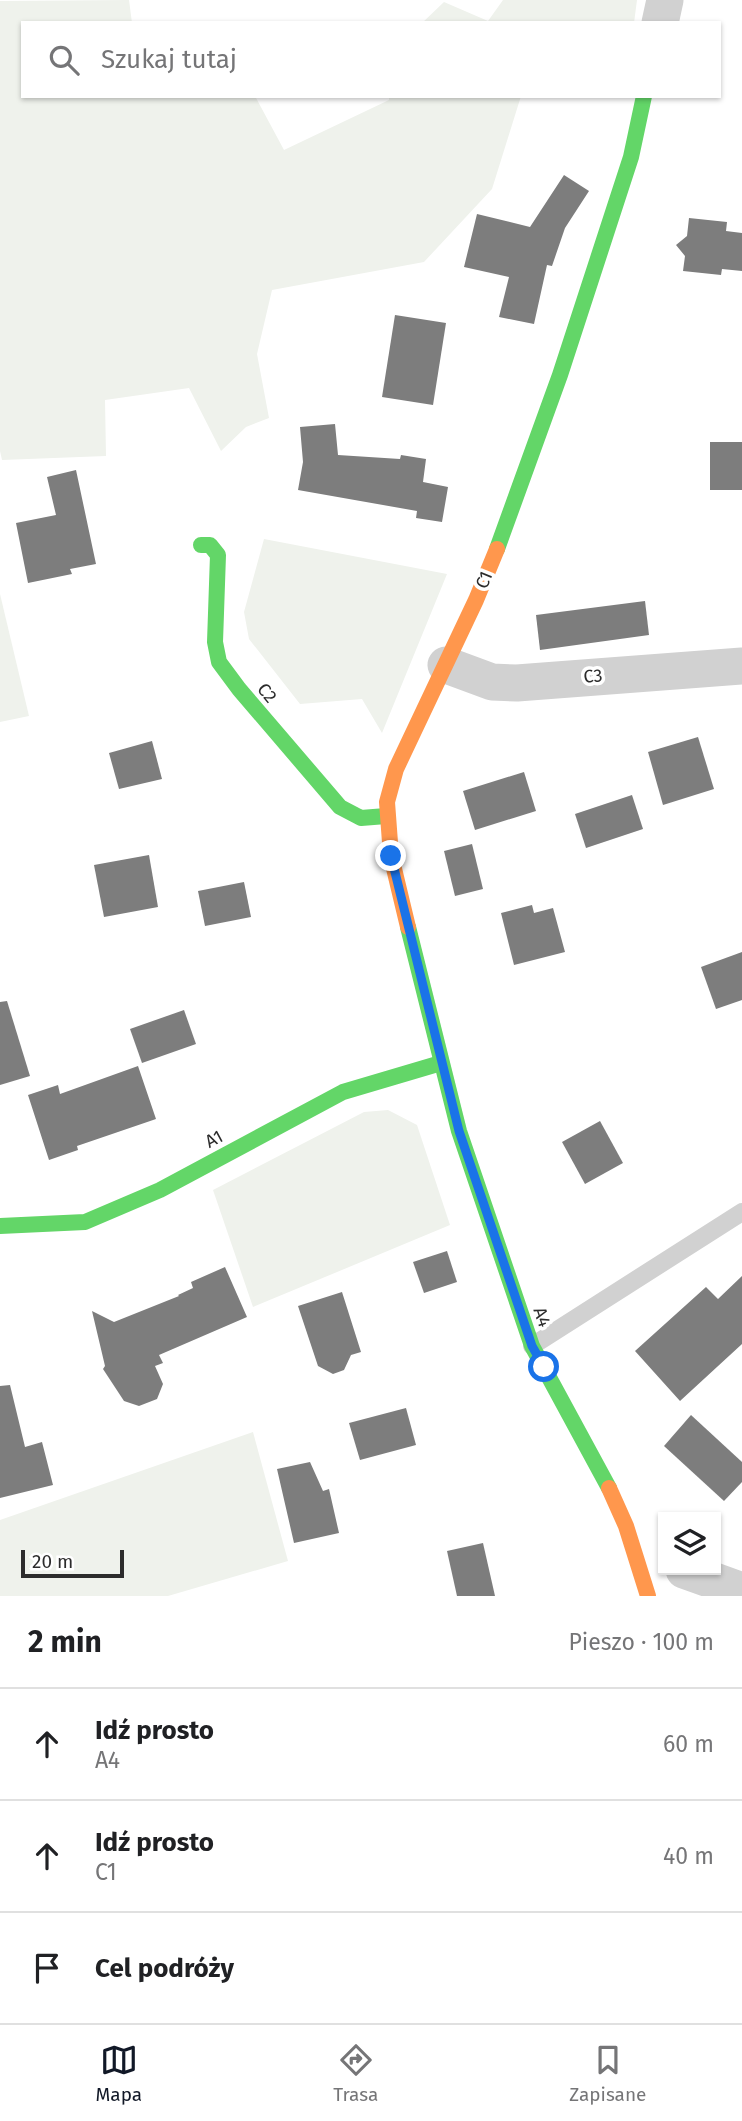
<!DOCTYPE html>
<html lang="pl">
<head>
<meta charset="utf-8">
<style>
  :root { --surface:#fff; --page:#f6f6f6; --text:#202124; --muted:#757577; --line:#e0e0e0; --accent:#111827 }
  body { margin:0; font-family:"Fira Sans",sans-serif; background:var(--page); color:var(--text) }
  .controls { position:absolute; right:21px; bottom:21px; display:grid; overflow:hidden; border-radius:0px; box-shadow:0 2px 5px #0004 }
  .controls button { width:63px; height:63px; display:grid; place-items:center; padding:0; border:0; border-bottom:2px solid var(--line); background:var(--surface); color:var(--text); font:35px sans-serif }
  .scale { position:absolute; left:21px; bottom:18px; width:103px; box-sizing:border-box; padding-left:7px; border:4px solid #2c2c2c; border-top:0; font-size:19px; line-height:24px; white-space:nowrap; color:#2c2c2c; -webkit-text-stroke:5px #fff; paint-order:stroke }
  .stop { position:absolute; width:21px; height:21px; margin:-16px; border:5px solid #1a73e8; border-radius:50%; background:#fff }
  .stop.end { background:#1a73e8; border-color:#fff; box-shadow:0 2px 7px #0008 }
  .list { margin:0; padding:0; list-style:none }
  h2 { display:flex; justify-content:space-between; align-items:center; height:91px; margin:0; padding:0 28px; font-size:30px }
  h2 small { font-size:23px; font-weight:400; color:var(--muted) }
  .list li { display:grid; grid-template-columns:46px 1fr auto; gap:21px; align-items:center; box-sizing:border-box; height:112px; padding:0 28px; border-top:2px solid var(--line) }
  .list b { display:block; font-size:26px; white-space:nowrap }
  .list p { margin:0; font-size:23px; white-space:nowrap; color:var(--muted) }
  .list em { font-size:23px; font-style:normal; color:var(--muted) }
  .icon { flex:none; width:38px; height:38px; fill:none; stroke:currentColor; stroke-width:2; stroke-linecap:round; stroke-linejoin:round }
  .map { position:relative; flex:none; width:742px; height:1596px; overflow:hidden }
  .search { position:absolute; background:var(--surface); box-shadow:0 2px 5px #0004; left:21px; right:21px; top:21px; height:77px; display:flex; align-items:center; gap:18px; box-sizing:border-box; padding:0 24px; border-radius:0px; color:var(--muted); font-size:26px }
  .sheet { height:427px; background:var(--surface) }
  nav { display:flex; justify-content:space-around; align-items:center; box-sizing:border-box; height:98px; border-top:2px solid var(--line); background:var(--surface); font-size:19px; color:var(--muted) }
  nav a { display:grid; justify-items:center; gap:4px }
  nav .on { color:var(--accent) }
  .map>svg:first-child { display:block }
  .green { fill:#eff2ec }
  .building { fill:#7d7d7d }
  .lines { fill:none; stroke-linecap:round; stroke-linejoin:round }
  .lane { stroke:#d1d1d1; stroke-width:18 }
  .street { stroke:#d1d1d1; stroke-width:37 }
  .fast { stroke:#63d668; stroke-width:16 }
  .slow { stroke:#ff974d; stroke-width:16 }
  .route { stroke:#1a73e8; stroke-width:9 }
  .labels { text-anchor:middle; stroke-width:7; stroke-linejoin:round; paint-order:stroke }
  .street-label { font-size:18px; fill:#2c2c2c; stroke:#fff }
</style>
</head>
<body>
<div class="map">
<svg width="742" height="1596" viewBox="0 0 742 1596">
  <rect width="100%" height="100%" fill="#fff"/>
  <g class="green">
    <polygon points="129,0 132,23 23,23 23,96 255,96 284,150 389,100 389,96 521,96 492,189 424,262 272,290 257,354 269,418 246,427 221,451 189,388 105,400 106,456 2,460 0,451 0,1"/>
    <polygon points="503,0 637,0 634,23 422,23 444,2 488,21"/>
    <polygon points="264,539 447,574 382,733 362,699 300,704 249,639 244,612"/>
    <polygon points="0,594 29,716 0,722"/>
    <polygon points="388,1110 417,1125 450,1225 253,1307 213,1190 364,1112"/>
    <polygon points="253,1432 288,1561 168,1596 0,1596 0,1520"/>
  </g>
  <g class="building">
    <polygon points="564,175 589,191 565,228 552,266 547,265 534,324 499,317 509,277 464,267 477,214 530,227"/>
    <polygon points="689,218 727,222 726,231 742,233 742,271 722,269 721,275 683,271 685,256 676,245 687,236"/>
    <polygon points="395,315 446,323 433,405 382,397"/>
    <polygon points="335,424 338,455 400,459 401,455 426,459 423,482 448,487 442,522 416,518 417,511 298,490 303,462 300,427"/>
    <rect x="710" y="442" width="32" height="48"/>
    <polygon points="76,470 96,564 70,569 72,574 28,583 16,523 56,515 47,477"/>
    <polygon points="645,601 649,635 540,650 536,615"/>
    <polygon points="698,737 714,789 663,805 648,752"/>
    <polygon points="152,741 162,779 119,789 109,753"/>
    <polygon points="524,772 536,811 475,830 463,791"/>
    <polygon points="632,795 643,829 586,848 575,814"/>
    <polygon points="472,844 483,889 455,896 444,851"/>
    <polygon points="149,855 158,907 104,917 94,865"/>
    <polygon points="244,882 251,917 205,926 198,891"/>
    <polygon points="532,905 534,913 553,908 565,952 514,965 501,913"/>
    <polygon points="742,952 742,1000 716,1009 701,967"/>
    <polygon points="7,1001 30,1076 0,1085 0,1002"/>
    <polygon points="184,1010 196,1044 142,1063 130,1029"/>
    <polygon points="138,1066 156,1119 77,1146 78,1150 49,1160 28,1095 58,1085 60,1094"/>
    <polygon points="600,1121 623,1163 585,1184 562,1142"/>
    <polygon points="447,1251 457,1282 424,1293 413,1262"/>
    <polygon points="225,1267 247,1317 159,1355 163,1363 155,1366 163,1384 157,1399 139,1406 124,1401 103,1369 105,1366 92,1311 114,1322 179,1296 178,1295 193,1288 191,1282"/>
    <polygon points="742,1276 742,1344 680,1401 635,1351 706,1287 718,1299"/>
    <polygon points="342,1292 361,1352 351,1355 344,1370 333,1374 318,1366 298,1306"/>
    <polygon points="10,1385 25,1447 42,1442 53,1485 0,1498 0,1386"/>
    <polygon points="406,1408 416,1445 360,1460 349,1423"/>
    <polygon points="691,1415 742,1462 742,1482 724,1501 664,1446"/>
    <polygon points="310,1462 323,1491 329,1489 339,1533 294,1543 277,1469"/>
    <polygon points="483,1543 495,1596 457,1596 447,1551"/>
  </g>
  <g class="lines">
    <polyline class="lane" points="532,1346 742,1212"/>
    <g class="street">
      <polyline points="660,23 665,0"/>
      <polyline points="446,665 492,682 517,683 742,666"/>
      <polyline points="684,1570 742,1591"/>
    </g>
    <g class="fast">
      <polyline points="201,545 210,545 218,555 215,642 219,662 239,689 340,807 361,818 386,816"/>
      <polyline points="497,549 560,375 631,157 644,96"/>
      <polyline points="408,927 459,1131 532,1346 609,1488"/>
      <polyline points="0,1226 85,1222 160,1190 343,1092 441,1063"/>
    </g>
    <g class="slow">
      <polyline points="408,927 391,856 387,802 396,769 476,600 497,549"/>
      <polyline points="609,1488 626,1526 648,1596"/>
    </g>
  </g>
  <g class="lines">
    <polyline class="route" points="391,856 459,1131 532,1346 544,1367"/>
  </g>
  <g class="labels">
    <g class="street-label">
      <text transform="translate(484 580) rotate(-68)" y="6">C1</text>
      <text transform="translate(593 676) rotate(-5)" y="6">C3</text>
      <text transform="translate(267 693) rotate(50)" y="6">C2</text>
      <text transform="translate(214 1139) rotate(-28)" y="6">A1</text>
      <text transform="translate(542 1317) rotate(71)" y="6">A4</text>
    </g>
  </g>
</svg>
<div class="controls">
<button><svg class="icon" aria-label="layers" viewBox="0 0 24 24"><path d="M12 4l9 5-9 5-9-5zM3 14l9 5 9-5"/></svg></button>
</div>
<div class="scale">20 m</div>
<div class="stop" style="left:544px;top:1367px"></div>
<div class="stop end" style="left:391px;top:856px"></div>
<div class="search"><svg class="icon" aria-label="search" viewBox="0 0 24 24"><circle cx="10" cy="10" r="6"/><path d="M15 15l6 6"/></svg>Szukaj tutaj</div>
</div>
<section class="sheet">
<h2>2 min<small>Pieszo · 100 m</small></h2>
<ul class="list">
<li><svg class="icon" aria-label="ahead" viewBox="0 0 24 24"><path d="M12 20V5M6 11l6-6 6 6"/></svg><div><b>Idź prosto</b><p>A4</p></div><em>60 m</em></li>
<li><svg class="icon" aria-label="ahead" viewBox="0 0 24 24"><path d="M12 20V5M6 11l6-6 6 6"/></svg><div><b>Idź prosto</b><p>C1</p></div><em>40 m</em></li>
<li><svg class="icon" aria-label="arrive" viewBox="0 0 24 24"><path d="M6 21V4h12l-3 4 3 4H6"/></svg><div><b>Cel podróży</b></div></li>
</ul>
</section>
<nav>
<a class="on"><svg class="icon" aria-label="map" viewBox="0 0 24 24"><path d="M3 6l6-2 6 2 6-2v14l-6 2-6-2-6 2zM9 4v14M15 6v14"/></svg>Mapa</a>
<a><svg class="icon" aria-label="directions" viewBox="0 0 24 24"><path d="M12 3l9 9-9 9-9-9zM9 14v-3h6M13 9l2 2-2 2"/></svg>Trasa</a>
<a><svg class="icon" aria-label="saved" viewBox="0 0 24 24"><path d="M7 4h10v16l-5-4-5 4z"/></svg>Zapisane</a>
</nav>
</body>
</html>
